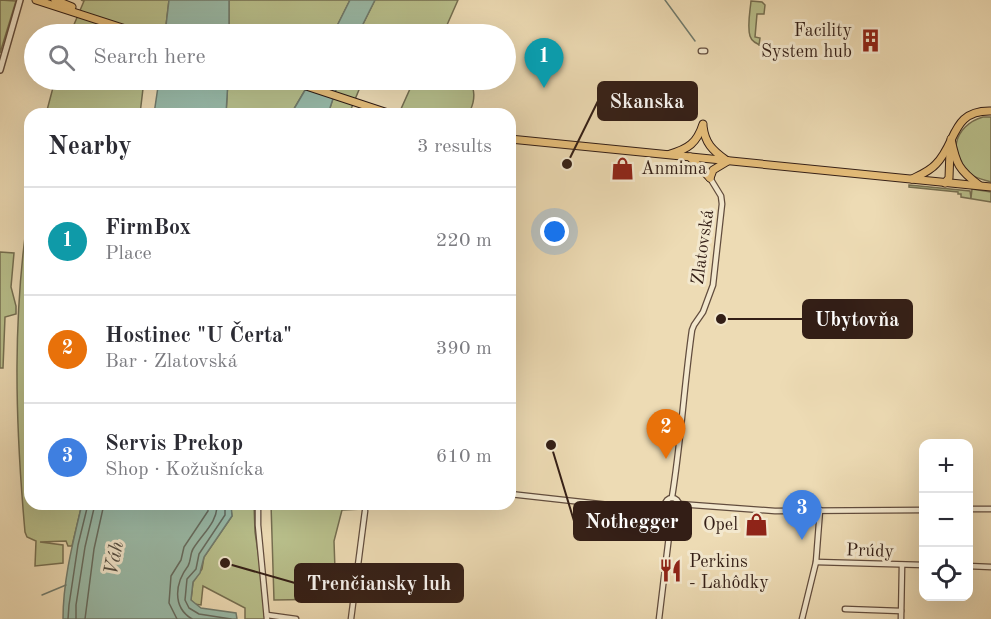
<!DOCTYPE html>
<html lang="en">
<head>
<meta charset="utf-8">
<style>
  :root { --surface:#fff; --page:#f7f7f7; --text:#2b2b33; --muted:#7c7c81; --line:#e1e1e2; --accent:#ea580c }
  body { margin:0; font-family:"Old Standard TT",serif; background:var(--page); color:var(--text) }
  .controls { position:absolute; right:18px; bottom:18px; display:grid; overflow:hidden; border-radius:12px; box-shadow:0 6px 24px #0002 }
  .controls button { width:54px; height:54px; display:grid; place-items:center; padding:0; border:0; border-bottom:2px solid var(--line); background:var(--surface); color:var(--text); font:30px sans-serif }
  .you { position:absolute; left:555px; top:232px; width:21px; height:21px; margin:-15px; border:4px solid #fff; border-radius:50%; background:#1a73e8; box-shadow:0 0 0 9px #1a73e833 }
  .badge { display:grid; place-items:center; width:39px; height:39px; border-radius:50%; background:var(--accent); color:#fff; font-size:20px; font-weight:700 }
  .pin { position:absolute; translate:-50% -50px; filter:drop-shadow(0 2px 3px #0008) }
  .pin::after { content:''; position:absolute; top:32px; width:21px; height:18px; background:inherit; clip-path:polygon(0 0,100% 0,50% 100%) }
  .list { margin:0; padding:0; list-style:none }
  h2 { display:flex; justify-content:space-between; align-items:center; height:78px; margin:0; padding:0 24px; font-size:26px }
  h2 small { font-size:20px; font-weight:400; color:var(--muted) }
  .list li { display:grid; grid-template-columns:39px 1fr auto; gap:18px; align-items:center; box-sizing:border-box; height:108px; padding:0 24px; border-top:2px solid var(--line) }
  .list b { display:block; font-size:22px; white-space:nowrap }
  .list p { margin:0; font-size:20px; white-space:nowrap; color:var(--muted) }
  .list em { font-size:20px; font-style:normal; color:var(--muted) }
  .icon { flex:none; width:33px; height:33px; fill:none; stroke:currentColor; stroke-width:2; stroke-linecap:round; stroke-linejoin:round }
  .map { position:relative; flex:none; width:991px; height:619px; overflow:hidden }
  .search { position:absolute; background:var(--surface); box-shadow:0 6px 24px #0002; left:24px; top:24px; width:492px; height:66px; display:flex; align-items:center; gap:15px; box-sizing:border-box; padding:0 21px; border-radius:33px; color:var(--muted); font-size:22px }
  .panel { position:absolute; background:var(--surface); box-shadow:0 6px 24px #0002; left:24px; top:108px; width:492px; height:402px; border-radius:18px }
  .map>svg:first-child { display:block }
  .green { fill:#b9c08c; stroke:#766f51; stroke-width:1.5 }
  .water { fill:#9abba9; stroke:#717c6e; stroke-width:1.5 }
  .lines { fill:none; stroke-linecap:round; stroke-linejoin:round }
  .shore { stroke:#666c60; stroke-width:1.5 }
  .stream { stroke:#717c6e; stroke-width:1.5 }
  .minor-casing { stroke:#624d3e; stroke-width:7 }
  .tertiary-casing { stroke:#624d3e; stroke-width:8 }
  .primary-casing { stroke:#331e16; stroke-width:9 }
  .minor { stroke:#f3e8ce; stroke-width:4.5 }
  .tertiary { stroke:#f3e8ce; stroke-width:5 }
  .primary { stroke:#e6be7a; stroke-width:7 }
  .labels { text-anchor:middle; stroke-width:6; stroke-linejoin:round; paint-order:stroke }
  .poi-label { font-size:18px; fill:#331e16; stroke:#f3e8ce; text-anchor:end }
  .street-label { font-size:18px; fill:#331e16; stroke:#f3e8ce }
  .water-label { font-size:20px; font-style:italic; fill:#524d42; stroke:#f3e8ce }
  .leader { fill:none; stroke:#331e16; stroke-width:2 }
  .callout-dot { fill:#331e16; stroke:#f3e8ce; stroke-width:2 }
  .callout { fill:#331e16; stroke:#331e16; stroke-width:2 }
  .callout-label { font-size:20px; text-anchor:middle; font-weight:bold; fill:#fff }
</style>
</head>
<body>
<div class="map">
<svg width="991" height="619" viewBox="0 0 991 619">
  <rect width="100%" height="100%" fill="#eddbb4"/>
  <filter id="stains"><feTurbulence type="fractalNoise" baseFrequency=".00333" numOctaves="4"/><feColorMatrix values="0 0 0 0 .2 0 0 0 0 .09 0 0 0 0 .02 0 0 0 .5 -.17"/></filter>
  <radialGradient id="worn" r=".72"><stop offset=".6" stop-color="#630" stop-opacity="0"/><stop offset="1" stop-color="#630" stop-opacity=".3"/></radialGradient>
  <g class="green">
    <polygon points="0,0 16,1 0,53"/>
    <polygon points="81,0 169,0 165,34 70,34 84,1"/>
    <polygon points="229,0 350,0 333,34 229,34"/>
    <polygon points="375,0 458,0 443,34 358,34"/>
    <path d="M751 1 762 2 765 5 764 14H757L755 37 760 38 759 45 808 52C794 50 754 51 750 36 747 26 750 12 751 1Z"/>
    <polygon points="55,80 144,80 140,114 46,114"/>
    <polygon points="228,80 311,80 291,114 226,114"/>
    <polygon points="339,80 363,80 349,114 328,114"/>
    <path d="M414 80H460L471 84C476 93 474 105 468 114H438L401 109Z"/>
    <path d="M983 117H991V182C985 180 978 179 972 175 945 158 954 125 983 117Z"/>
    <polygon points="909,185 970,191 971,198 972,189 991,192 991,202 961,197 961,194 958,194 958,192 909,187"/>
    <path d="M30 201V504H82L72 546H68L66 541 40 542 63 545V563L35 566 36 541 27 537 25 532C15 420 12 313 30 201Z"/>
    <polygon points="0,252 14,253 11,287 16,306 16,314 5,317 3,368 0,368"/>
    <polygon points="230,504 254,504 255,532 268,619 245,619 245,608 203,586 201,605 194,604 191,600 193,582 202,569 204,557 232,516"/>
    <polygon points="271,504 386,504 385,508 342,510 334,541 336,599 274,600"/>
  </g>
  <g class="water">
    <polygon points="169,0 229,0 229,34 165,34"/>
    <polygon points="350,0 375,0 358,34 333,34"/>
    <polygon points="159,80 228,80 226,114 154,114"/>
    <polygon points="311,80 339,80 328,114 291,114"/>
    <path d="M82 504H231L232 516 204 557 200 573 193 582 191 600 201 608 236 613 237 619H63C63 580 73 542 82 504Z"/>
  </g>
  <g class="lines">
    <g class="shore">
      <polyline points="225,504 225,515 199,554 196,569 187,579 185,600 189,608 199,614 231,619"/>
      <polyline points="68,619 69,605 78,545 88,504"/>
      <polyline points="76,619 76,605 85,547 95,504"/>
      <polyline points="85,619 94,549 104,504"/>
      <polyline points="177,619 169,603 171,576 181,560 184,547 208,511 208,504"/>
      <path d="M192 619C172 607 175 583 188 566 191 561 190 554 193 549 202 534 218 522 217 504"/>
    </g>
    <g class="stream">
      <polyline points="665,0 695,41"/>
      <polyline points="42,595 66,585"/>
    </g>
    <defs>
      <g id="minor">
        <polyline points="701,51 705,51"/>
        <polyline points="510,494 645,509 664,506"/>
        <path d="M672 497C681 442 684 386 692 330L694 325 703 312 713 285 722 204 721 196 710 178"/>
        <circle cx="672" cy="505" r="7"/>
        <polyline points="258,504 258,525 267,619"/>
        <polyline points="679,504 775,511 924,510"/>
        <polyline points="968,509 991,509"/>
        <polyline points="816,562 924,565"/>
        <polyline points="968,566 991,567"/>
        <polyline points="845,609 901,611"/>
        <polyline points="267,615 296,619"/>
        <polyline points="351,619 365,511"/>
        <polyline points="659,619 669,536 670,512"/>
        <polyline points="802,619 816,562 820,510"/>
        <polyline points="901,619 902,565"/>
      </g>
      <polyline id="tertiary" points="0,70 20,0"/>
      <g id="primary">
        <polyline points="36,0 141,34"/>
        <polyline points="55,0 72,7"/>
        <polyline points="139,30 152,34"/>
        <polyline points="288,80 391,114"/>
        <path d="M703 126C705 143 712 150 726 160"/>
        <polyline points="510,139 991,187"/>
        <path d="M951 139C956 164 959 170 979 185"/>
        <path d="M670 154C688 149 697 143 703 124"/>
        <polyline points="690,157 710,178"/>
        <polyline points="710,178 713,170 728,161"/>
        <path d="M912 179C920 175 930 171 936 164 957 143 951 110 991 111"/>
        <polyline points="945,183 949,178 950,150"/>
      </g>
    </defs>
    <use href="#minor" class="minor-casing"/>
    <use href="#tertiary" class="tertiary-casing"/>
    <use href="#primary" class="primary-casing"/>
    <use href="#minor" class="minor"/>
    <use href="#tertiary" class="tertiary"/>
    <use href="#primary" class="primary"/>
  </g>
  <defs>
    <symbol id="building-bare" viewBox="-9 -9 18 18"><path d="M-4-6H4V6H1V3H-1V6H-4ZM-2.5-4.3h1.7v1.8h-1.7ZM.8-4.3h1.7v1.8H.8ZM-2.5-1h1.7V.8h-1.7ZM.8-1h1.7V.8H.8Z" fill="#8f2418" stroke="#f3e8ce" stroke-width="2.5" paint-order="stroke"/></symbol>
    <symbol id="shop-bare" viewBox="-9 -9 18 18"><path d="M-5-2.5h2.3a2.7 3.5 0 0 1 5.4 0H5L5.5 6h-11ZM-1.5-2.5h3a1.5 2.3 0 0 0-3 0Z" fill="#8f2418" stroke="#f3e8ce" stroke-width="2.5" paint-order="stroke"/></symbol>
    <symbol id="restaurant-bare" viewBox="-9 -9 18 18"><path d="M-5-6h1v4h1v-4h1v4h1v-4h1v5L-1.5 .5V6h-2V.5L-5-1ZM5-6V6H3V1.5H1.5Q1.5-4 5-6Z" fill="#8f2418" stroke="#f3e8ce" stroke-width="2.5" paint-order="stroke"/></symbol>
  </defs>
  <g fill-rule="evenodd">
    <use href="#building-bare" x="854" y="24" width="33" height="33"/>
    <use href="#shop-bare" x="606" y="152" width="33" height="33"/>
    <use href="#shop-bare" x="740" y="508" width="33" height="33"/>
    <use href="#restaurant-bare" x="654" y="554" width="33" height="33"/>
  </g>
  <g class="labels">
    <g class="poi-label">
      <text x="852" y="36">Facility<tspan x="852" dy="21">System hub</tspan></text>
      <text x="641" y="174" text-anchor="start">Anmima</text>
      <text x="738" y="530">Opel</text>
      <text x="689" y="567" text-anchor="start">Perkins<tspan x="689" dy="21">- Lahôdky</tspan></text>
    </g>
    <g class="street-label">
      <text transform="translate(702 247) rotate(-82)" y="6">Zlatovská</text>
      <text transform="translate(870 550) rotate(2)" y="6">Prúdy</text>
    </g>
    <g class="water-label">
      <text transform="translate(113 558) rotate(-79)" y="7">Váh</text>
    </g>
  </g>
  <path class="leader" d="M567 164L598 101M721 319L803 319M551 445L574 521M225 563L295 583"/>
  <g class="callout-dot">
    <circle cx="567" cy="164" r="6"/>
    <circle cx="721" cy="319" r="6"/>
    <circle cx="551" cy="445" r="6"/>
    <circle cx="225" cy="563" r="6"/>
  </g>
  <g class="callout">
    <rect x="598" y="82" width="99" height="38" rx="6"/>
    <rect x="803" y="300" width="109" height="38" rx="6"/>
    <rect x="574" y="502" width="117" height="38" rx="6"/>
    <rect x="295" y="564" width="168" height="38" rx="6"/>
  </g>
  <g class="callout-label">
    <text x="647" y="108">Skanska</text>
    <text x="857" y="326">Ubytovňa</text>
    <text x="632" y="528">Nothegger</text>
    <text x="379" y="590">Trenčiansky luh</text>
  </g>
  <rect width="100%" height="100%" filter="url(#stains)"/>
  <rect width="100%" height="100%" fill="url(#worn)"/>
</svg>
<div class="controls">
<button>+</button>
<button>−</button>
<button><svg class="icon" aria-label="locate" viewBox="0 0 24 24"><circle cx="12" cy="12" r="6"/><path d="M12 2v4M12 18v4M2 12h4M18 12h4"/></svg></button>
</div>
<div class="you"></div>
<div class="pin badge" style="left:544px;top:88px;background:#0f9aa8">1</div>
<div class="pin badge" style="left:666px;top:459px;background:#e8710a">2</div>
<div class="pin badge" style="left:802px;top:540px;background:#3f7fe0">3</div>
<div class="search"><svg class="icon" aria-label="search" viewBox="0 0 24 24"><circle cx="10" cy="10" r="6"/><path d="M15 15l6 6"/></svg>Search here</div>
<section class="panel">
<h2>Nearby<small>3 results</small></h2>
<ul class="list">
<li><span class="badge" style="background:#0f9aa8">1</span><div><b>FirmBox</b><p>Place</p></div><em>220 m</em></li>
<li><span class="badge" style="background:#e8710a">2</span><div><b>Hostinec &quot;U Čerta&quot;</b><p>Bar · Zlatovská</p></div><em>390 m</em></li>
<li><span class="badge" style="background:#3f7fe0">3</span><div><b>Servis Prekop</b><p>Shop · Kožušnícka</p></div><em>610 m</em></li>
</ul>
</section>
</div>
</body>
</html>
